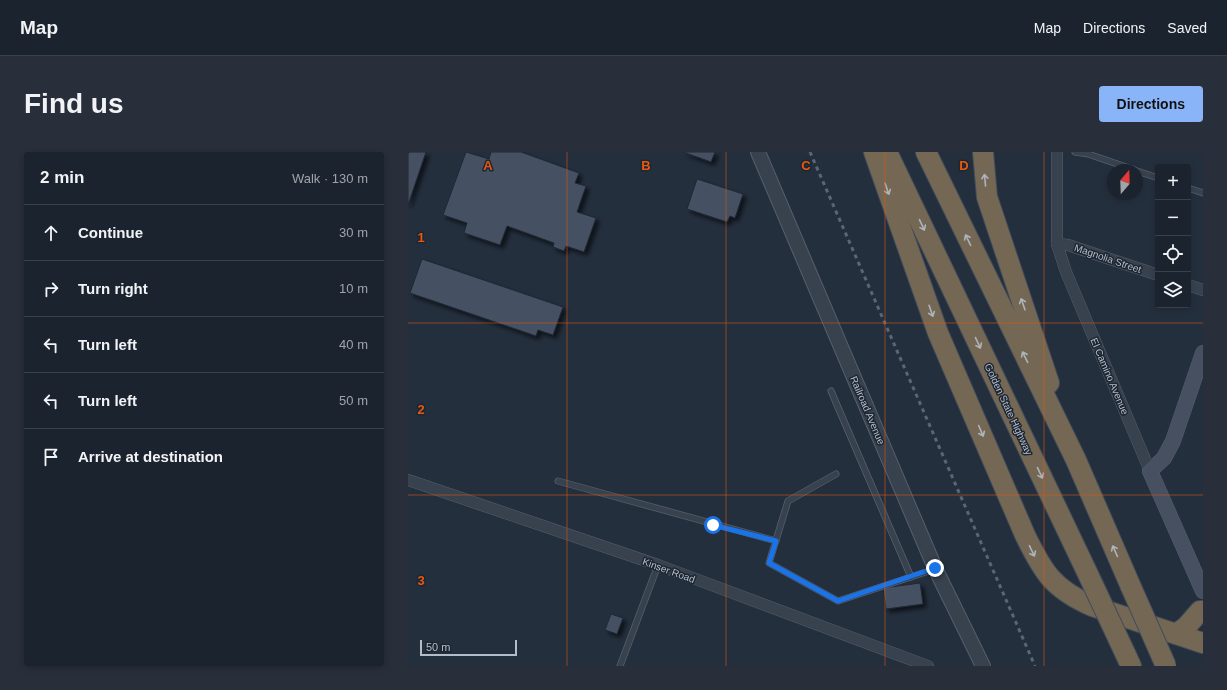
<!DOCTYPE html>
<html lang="en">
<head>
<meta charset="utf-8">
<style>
  :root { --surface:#1b232e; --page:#282f3a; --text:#f1f3f6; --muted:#a0a4aa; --line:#39404a; --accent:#8ab4f8 }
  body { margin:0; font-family:Helvetica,sans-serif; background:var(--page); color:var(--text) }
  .controls { position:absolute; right:12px; top:12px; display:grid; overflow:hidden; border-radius:4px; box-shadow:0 2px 6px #0003 }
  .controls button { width:36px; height:36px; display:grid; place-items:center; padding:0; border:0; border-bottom:1px solid var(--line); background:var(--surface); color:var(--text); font:20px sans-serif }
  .compass { position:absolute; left:699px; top:12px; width:36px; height:36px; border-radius:50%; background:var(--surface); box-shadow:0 2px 6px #0003; rotate:19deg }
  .scale { position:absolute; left:12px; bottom:10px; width:97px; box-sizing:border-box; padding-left:4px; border:2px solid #b4bcc9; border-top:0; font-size:11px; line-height:14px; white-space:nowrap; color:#b4bcc9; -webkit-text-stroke:3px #1d2633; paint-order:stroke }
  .stop { position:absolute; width:12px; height:12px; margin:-9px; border:3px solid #1a73e8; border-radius:50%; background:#fff }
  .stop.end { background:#1a73e8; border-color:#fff; box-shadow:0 1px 4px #0008 }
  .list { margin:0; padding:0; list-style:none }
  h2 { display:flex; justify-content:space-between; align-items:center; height:52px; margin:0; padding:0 16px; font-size:17px }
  h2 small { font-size:13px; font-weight:400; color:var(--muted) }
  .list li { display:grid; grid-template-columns:26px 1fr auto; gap:12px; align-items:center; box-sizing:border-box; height:56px; padding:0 16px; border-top:1px solid var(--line) }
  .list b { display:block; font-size:15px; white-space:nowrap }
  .list em { font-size:13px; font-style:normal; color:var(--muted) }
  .icon { flex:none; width:22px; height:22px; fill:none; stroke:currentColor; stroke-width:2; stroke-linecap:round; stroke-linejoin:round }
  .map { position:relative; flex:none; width:795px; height:514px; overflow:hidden; border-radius:4px }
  header { display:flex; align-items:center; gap:24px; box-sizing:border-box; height:56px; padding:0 20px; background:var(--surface); border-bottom:1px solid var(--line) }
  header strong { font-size:19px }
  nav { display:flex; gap:22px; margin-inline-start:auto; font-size:14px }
  .intro { display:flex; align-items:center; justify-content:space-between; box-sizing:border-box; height:96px; padding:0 24px }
  h1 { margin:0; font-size:28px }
  .button { padding:10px 18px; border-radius:4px; background:var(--accent); color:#111; font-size:14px; font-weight:700 }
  main { display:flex; gap:24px; padding:0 24px }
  aside { flex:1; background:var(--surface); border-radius:4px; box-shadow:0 2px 6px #0003 }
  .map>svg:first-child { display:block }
  .building { fill:#455162; stroke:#1f2835; filter:url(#shadow) }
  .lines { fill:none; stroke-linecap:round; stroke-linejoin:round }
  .service-casing { stroke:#565f6c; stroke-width:7 }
  .minor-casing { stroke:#565f6c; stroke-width:12 }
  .tertiary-casing { stroke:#565f6c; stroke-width:16 }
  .secondary-casing { stroke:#565f6c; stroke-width:16 }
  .motorway-casing { stroke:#434c59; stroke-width:22 }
  .service { stroke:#38414e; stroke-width:5.5 }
  .minor { stroke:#38414e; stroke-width:11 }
  .tertiary { stroke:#38414e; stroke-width:14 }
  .secondary { stroke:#465061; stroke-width:15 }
  .motorway { stroke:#746855; stroke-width:20 }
  .rail { stroke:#5a6575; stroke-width:3; stroke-dasharray:4 4; stroke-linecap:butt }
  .motorway-bridge-casing { stroke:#434c59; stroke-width:22; stroke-linecap:butt }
  .motorway-bridge { stroke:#746855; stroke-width:20 }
  .oneway { stroke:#aeb4bd }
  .route { stroke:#1a73e8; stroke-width:5 }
  .grid { fill:none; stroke:#e8590c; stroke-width:1; stroke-opacity:0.55 }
  .labels { text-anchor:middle; stroke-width:3; stroke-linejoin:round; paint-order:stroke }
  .street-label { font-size:10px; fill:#b4bcc9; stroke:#1d2633 }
  .grid-label { font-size:13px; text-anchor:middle; font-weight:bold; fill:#e8590c; stroke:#1d2633; stroke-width:3; stroke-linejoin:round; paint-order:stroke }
</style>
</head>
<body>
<header>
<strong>Map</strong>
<nav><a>Map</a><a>Directions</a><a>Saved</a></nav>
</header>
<div class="intro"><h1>Find us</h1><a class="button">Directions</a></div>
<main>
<aside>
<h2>2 min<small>Walk · 130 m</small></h2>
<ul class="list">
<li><svg class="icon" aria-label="ahead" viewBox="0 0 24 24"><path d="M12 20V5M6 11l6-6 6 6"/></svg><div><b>Continue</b></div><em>30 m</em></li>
<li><svg class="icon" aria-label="right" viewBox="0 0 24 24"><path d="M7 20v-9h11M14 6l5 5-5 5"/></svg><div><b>Turn right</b></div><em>10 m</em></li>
<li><svg class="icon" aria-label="left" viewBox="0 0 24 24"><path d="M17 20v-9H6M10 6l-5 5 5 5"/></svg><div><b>Turn left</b></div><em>40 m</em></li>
<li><svg class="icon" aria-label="left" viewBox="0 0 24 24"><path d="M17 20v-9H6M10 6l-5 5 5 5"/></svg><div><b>Turn left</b></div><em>50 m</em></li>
<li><svg class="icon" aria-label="arrive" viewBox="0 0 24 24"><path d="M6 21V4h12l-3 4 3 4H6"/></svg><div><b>Arrive at destination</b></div></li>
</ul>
</aside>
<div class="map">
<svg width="795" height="514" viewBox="0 0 795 514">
  <defs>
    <filter id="shadow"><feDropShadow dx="3.5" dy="3.5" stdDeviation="2" flood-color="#0009"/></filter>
  </defs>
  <rect width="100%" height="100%" fill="#242f3e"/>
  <g class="building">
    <polygon points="0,0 18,0 0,53"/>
    <polygon points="58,0 81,7 83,0 113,0 171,21 167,31 178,34 169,60 188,66 176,100 158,94 156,99 145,95 146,91 99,74 92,93 56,81 59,71 35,63"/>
    <polygon points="275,0 307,0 303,10"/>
    <polygon points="289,27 335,42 327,66 322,64 319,70 279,57"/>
    <polygon points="14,107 155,155 145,183 130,178 128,184 2,141"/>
    <polygon points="512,431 515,452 478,457 475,436"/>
    <polygon points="203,462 215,466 209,482 197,478"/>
  </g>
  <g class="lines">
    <defs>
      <g id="service">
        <polyline points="667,0 680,2 727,18"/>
        <polyline points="729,19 750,26"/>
        <polyline points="780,36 795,41"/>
        <polyline points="423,239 503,425"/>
        <polyline points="428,322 380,349 361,411 430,449 527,417"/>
        <polyline points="150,329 368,389"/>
        <polyline points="212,514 250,413"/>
      </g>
      <g id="minor">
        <polyline points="649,0 649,92 658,120 742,319"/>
        <polyline points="649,92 660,93 750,123"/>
        <polyline points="780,133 795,138"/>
        <polyline points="0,328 250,413 520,514"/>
      </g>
      <polyline id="tertiary" points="350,0 527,416 575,514"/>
      <polyline id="secondary" points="795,201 765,289 756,306 742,319 795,439"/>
      <g id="motorway">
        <path d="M466 0 530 181 617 383C635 420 645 437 684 454L795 491"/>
        <polyline points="479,0 678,418"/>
        <polyline points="518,0 668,308 723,435"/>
        <polyline points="575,0 579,45 641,231"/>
        <polyline points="768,482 778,475 792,459 795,459"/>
        <polyline points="717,501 723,514"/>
      </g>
    </defs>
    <use href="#service" class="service-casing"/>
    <use href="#minor" class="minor-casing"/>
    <use href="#tertiary" class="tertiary-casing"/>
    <use href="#secondary" class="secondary-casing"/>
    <use href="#motorway" class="motorway-casing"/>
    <use href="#service" class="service"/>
    <use href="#minor" class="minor"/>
    <use href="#tertiary" class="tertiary"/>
    <use href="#secondary" class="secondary"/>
    <use href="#motorway" class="motorway"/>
    <polyline class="rail" points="402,0 627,514"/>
    <defs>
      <g id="motorway-bridge">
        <polyline points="678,418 717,501"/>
        <polyline points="723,435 758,514"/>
      </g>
    </defs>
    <use href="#motorway-bridge" class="motorway-bridge-casing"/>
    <use href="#motorway-bridge" class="motorway-bridge"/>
  </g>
  <defs><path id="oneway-shaft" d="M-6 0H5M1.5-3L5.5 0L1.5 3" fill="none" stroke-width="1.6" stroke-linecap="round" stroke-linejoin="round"/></defs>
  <g class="oneway">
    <use href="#oneway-shaft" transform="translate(577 28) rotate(-95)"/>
    <use href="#oneway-shaft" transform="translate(479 37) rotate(71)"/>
    <use href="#oneway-shaft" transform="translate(514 73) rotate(65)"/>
    <use href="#oneway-shaft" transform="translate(560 88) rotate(-116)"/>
    <use href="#oneway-shaft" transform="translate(615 152) rotate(-109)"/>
    <use href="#oneway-shaft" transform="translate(523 159) rotate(71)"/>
    <use href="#oneway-shaft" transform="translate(570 191) rotate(65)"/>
    <use href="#oneway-shaft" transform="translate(617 205) rotate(-116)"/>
    <use href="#oneway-shaft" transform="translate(573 279) rotate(67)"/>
    <use href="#oneway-shaft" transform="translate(632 321) rotate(65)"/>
    <use href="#oneway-shaft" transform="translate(624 399) rotate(64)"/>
    <use href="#oneway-shaft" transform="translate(707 399) rotate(-114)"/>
  </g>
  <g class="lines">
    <polyline class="route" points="305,373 368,389 361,411 430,449 527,416"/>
  </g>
  <path class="grid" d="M159 0V514M318 0V514M477 0V514M636 0V514M0 171H795M0 343H795"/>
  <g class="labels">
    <g class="street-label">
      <text transform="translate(700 106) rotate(19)" y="4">Magnolia Street</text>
      <text transform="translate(702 224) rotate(67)" y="4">El Camino Avenue</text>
      <text transform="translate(601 257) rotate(65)" y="4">Golden State Highway</text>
      <text transform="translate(460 258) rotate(67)" y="4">Railroad Avenue</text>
      <text transform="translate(261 418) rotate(20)" y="4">Kinser Road</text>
    </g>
  </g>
  <g class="grid-label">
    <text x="80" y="18">A</text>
    <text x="238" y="18">B</text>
    <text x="398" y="18">C</text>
    <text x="556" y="18">D</text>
    <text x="13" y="90">1</text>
    <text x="13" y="262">2</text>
    <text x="13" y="433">3</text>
  </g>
</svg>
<div class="controls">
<button>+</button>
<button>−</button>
<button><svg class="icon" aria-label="locate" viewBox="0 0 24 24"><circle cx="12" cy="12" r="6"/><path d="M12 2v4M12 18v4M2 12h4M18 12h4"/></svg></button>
<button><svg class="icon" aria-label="layers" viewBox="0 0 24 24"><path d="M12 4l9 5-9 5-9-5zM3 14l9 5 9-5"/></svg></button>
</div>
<svg class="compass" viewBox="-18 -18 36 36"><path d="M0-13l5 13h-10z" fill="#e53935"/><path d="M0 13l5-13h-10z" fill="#a0a4aa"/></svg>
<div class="scale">50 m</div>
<div class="stop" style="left:305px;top:373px"></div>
<div class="stop end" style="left:527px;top:416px"></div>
</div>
</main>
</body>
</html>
